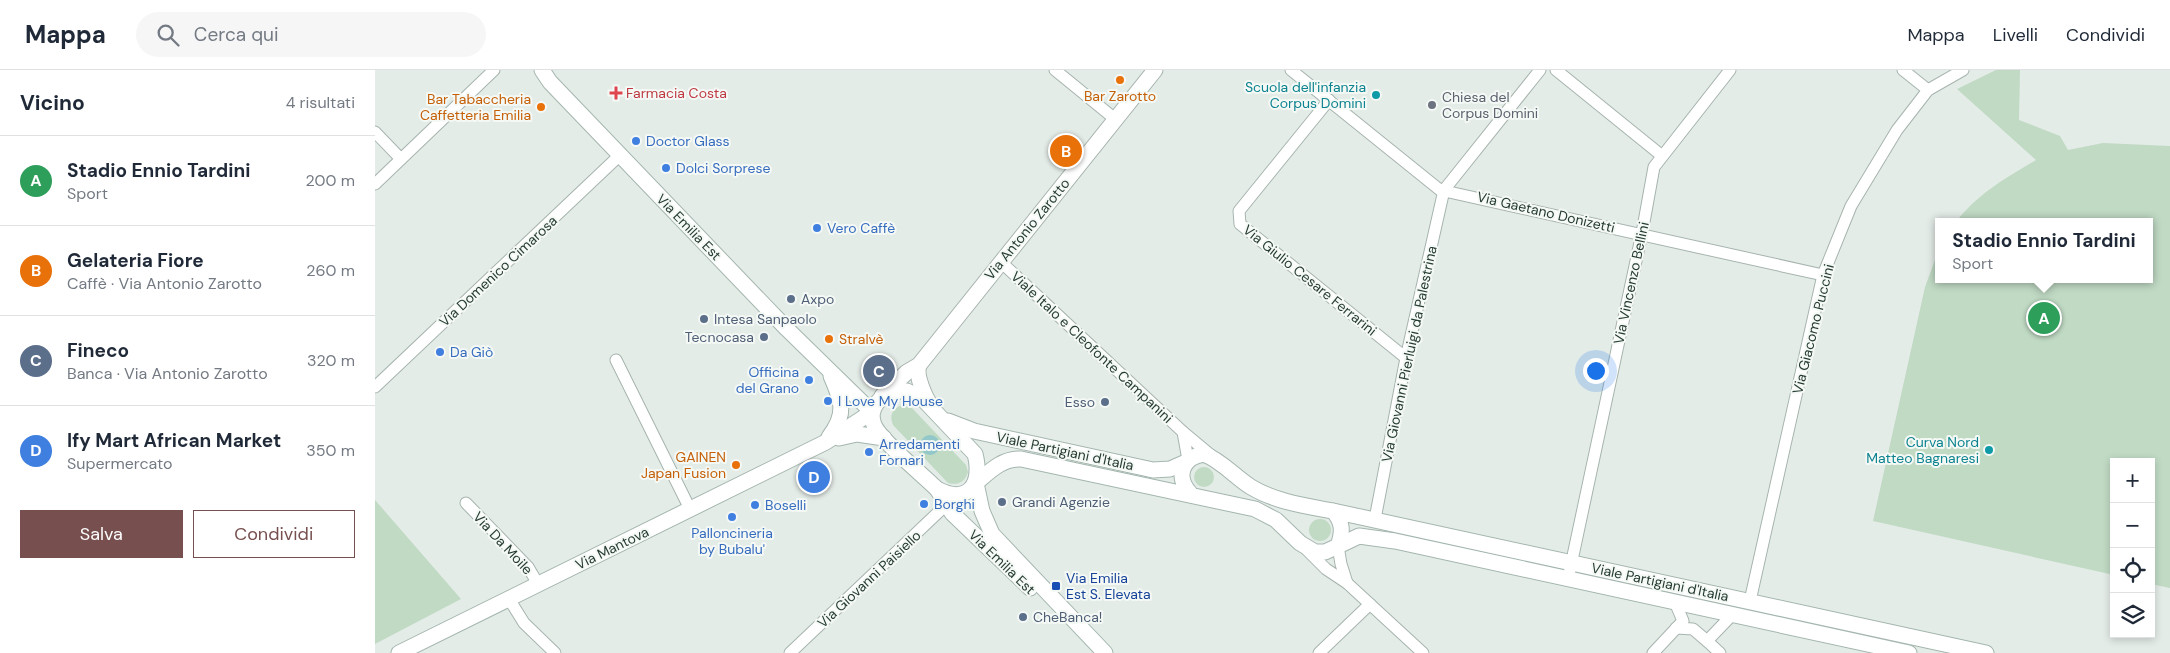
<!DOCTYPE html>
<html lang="it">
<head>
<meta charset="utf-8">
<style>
  :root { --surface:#fff; --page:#f6f6f7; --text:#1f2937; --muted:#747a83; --line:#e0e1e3; --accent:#774f4f }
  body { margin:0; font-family:"DM Sans",sans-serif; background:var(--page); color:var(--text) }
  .controls { position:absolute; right:15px; bottom:15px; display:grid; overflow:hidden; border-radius:0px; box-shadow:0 2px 8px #0003 }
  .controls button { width:45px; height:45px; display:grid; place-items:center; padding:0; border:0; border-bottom:1px solid var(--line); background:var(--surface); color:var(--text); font:25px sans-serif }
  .you { position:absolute; left:1220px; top:300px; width:18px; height:18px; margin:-12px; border:4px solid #fff; border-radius:50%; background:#1a73e8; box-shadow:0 0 0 8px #1a73e833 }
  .badge { display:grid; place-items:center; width:32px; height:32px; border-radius:50%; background:var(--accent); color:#fff; font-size:16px; font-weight:700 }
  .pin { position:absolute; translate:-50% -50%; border:2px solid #fff; box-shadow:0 1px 5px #0006 }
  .popup { position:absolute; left:1560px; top:148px; width:218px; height:65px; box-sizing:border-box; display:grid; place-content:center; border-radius:0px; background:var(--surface); filter:drop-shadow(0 1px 4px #0005); font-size:16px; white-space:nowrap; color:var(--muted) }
  .popup b { font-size:19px; color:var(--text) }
  .popup::after { content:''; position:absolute; left:50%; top:100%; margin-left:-10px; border:10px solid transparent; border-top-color:var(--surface) }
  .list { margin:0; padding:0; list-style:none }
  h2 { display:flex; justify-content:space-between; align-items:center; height:65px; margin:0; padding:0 20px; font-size:21px }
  h2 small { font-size:16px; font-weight:400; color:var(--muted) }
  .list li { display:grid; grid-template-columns:32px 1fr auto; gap:15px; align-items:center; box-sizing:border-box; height:90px; padding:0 20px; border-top:1px solid var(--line) }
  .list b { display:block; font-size:19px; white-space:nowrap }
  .list p { margin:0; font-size:16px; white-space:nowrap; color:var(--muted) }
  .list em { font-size:16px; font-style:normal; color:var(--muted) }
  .actions { display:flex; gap:10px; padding:15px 20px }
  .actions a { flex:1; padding:11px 0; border:1px solid var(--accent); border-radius:0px; text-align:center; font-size:18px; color:var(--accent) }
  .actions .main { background:var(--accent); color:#fff }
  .icon { flex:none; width:28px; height:28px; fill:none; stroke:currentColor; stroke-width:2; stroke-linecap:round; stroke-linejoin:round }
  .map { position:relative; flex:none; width:1795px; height:583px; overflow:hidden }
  header { display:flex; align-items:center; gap:30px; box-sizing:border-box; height:70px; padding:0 25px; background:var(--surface); border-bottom:1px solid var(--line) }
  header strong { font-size:24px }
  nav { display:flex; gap:28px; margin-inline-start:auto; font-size:18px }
  .search { width:350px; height:45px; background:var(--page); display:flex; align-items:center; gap:12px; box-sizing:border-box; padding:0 18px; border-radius:28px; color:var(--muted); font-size:19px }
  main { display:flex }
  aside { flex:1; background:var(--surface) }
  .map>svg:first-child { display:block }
  .green { fill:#c0dac4 }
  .water { fill:#93c8ca }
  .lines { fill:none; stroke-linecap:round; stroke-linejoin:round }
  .minor-casing { stroke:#a7b4ae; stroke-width:13 }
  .tertiary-casing { stroke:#a7b4ae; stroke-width:17 }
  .secondary-casing { stroke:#a4b6ae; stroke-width:17 }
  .minor { stroke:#fff; stroke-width:11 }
  .tertiary { stroke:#fff; stroke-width:15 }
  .secondary { stroke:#fff; stroke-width:15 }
  .food-dot { fill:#e8710a; stroke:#f5f9f6; stroke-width:2 }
  .health-dot { fill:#e0444e; stroke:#f5f9f6; stroke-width:2 }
  .culture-dot { fill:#0f9aa8; stroke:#f5f9f6; stroke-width:2 }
  .worship-dot { fill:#6b7280; stroke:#f5f9f6; stroke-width:2 }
  .shop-dot { fill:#3f7fe0; stroke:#f5f9f6; stroke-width:2 }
  .service-dot { fill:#5c6f8a; stroke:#f5f9f6; stroke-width:2 }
  .transit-dot { fill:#1a4fb4; stroke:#f5f9f6; stroke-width:2 }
  .labels { text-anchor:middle; stroke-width:4; stroke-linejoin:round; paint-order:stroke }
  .culture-label { font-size:14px; fill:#0d838f; stroke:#f5f9f6; text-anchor:end }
  .health-label { font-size:14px; fill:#be3a42; stroke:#f5f9f6; text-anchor:start }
  .food-label { font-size:14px; fill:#c56008; stroke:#f5f9f6; text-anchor:end }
  .worship-label { font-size:14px; fill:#5b616d; stroke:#f5f9f6; text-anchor:start }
  .shop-label { font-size:14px; fill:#366cbe; stroke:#f5f9f6; text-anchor:start }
  .street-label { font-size:14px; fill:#263c33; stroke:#f5f9f6 }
  .service-label { font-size:14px; fill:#4e5e75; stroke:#f5f9f6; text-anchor:start }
  .transit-label { font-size:14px; fill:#164399; stroke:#f5f9f6; text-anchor:start }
</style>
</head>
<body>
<header>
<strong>Mappa</strong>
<div class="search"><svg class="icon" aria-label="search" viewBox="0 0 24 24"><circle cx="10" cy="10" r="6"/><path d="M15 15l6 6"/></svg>Cerca qui</div>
<nav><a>Mappa</a><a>Livelli</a><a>Condividi</a></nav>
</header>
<main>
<aside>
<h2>Vicino<small>4 risultati</small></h2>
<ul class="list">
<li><span class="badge" style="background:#2e9e5b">A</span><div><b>Stadio Ennio Tardini</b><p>Sport</p></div><em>200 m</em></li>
<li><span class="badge" style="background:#e8710a">B</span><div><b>Gelateria Fiore</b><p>Caffè · Via Antonio Zarotto</p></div><em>260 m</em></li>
<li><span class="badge" style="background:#5c6f8a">C</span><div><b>Fineco</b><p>Banca · Via Antonio Zarotto</p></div><em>320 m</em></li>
<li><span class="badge" style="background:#3f7fe0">D</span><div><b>Ify Mart African Market</b><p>Supermercato</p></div><em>350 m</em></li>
</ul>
<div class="actions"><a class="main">Salva</a><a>Condividi</a></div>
</aside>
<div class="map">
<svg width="1795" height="583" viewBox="0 0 1795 583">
  <rect width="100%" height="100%" fill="#e4ece8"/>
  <g class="green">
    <path d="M1621 0H1645L1644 50 1685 66 1693 80 1728 73 1795 76V518L1776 514V392H1739V505L1498 451 1550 217 1564 179V209H1774V152H1581C1602 124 1632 107 1661 90L1582 19Z"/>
    <path d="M527 335 537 338 591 395 593 402C590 411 584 416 573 413L518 355C514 345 517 339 527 335Z"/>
    <circle cx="829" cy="407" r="10"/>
    <polygon points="0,430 86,529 0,574"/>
    <circle cx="945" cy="460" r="11"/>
  </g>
  <circle class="water" cx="555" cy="375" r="10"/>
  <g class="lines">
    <defs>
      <g id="minor">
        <polyline points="680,0 740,49"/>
        <polyline points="916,0 1065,120 1448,205"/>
        <polyline points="1181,0 1286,85"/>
        <polyline points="1528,0 1553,20"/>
        <polyline points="954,30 864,141 865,154 1031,288"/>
        <polyline points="0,62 26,89"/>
        <polyline points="0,114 119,0"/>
        <polyline points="626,192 808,362 838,387"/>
        <polyline points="241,290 315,439"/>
        <polyline points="0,317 245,85"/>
        <polyline points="808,362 813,390"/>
        <polyline points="91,433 153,497 163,514"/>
        <polyline points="1000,449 1031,288 1069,120 1165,0"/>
        <polyline points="932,480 951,499 972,513 966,494 963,476"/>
        <polyline points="1193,509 1267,163 1279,97 1355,0"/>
        <polyline points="972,513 1048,583"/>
        <polyline points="134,529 149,553 180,583"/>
        <polyline points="1375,531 1448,205 1476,136 1522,60 1553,20 1588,0"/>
        <polyline points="1301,558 1318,559 1332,571"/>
        <polyline points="415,583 572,434"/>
        <polyline points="944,583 995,534"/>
        <polyline points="1278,583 1308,551 1300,532"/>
        <polyline points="1345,583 1332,571 1357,545"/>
      </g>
      <g id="tertiary">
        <path d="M544 295C540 305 550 328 557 337"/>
        <polyline points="507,326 532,302 544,295 780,0"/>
      </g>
      <g id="secondary">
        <path d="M521 321H532L548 329 600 384C608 414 593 435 562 419 549 406 505 370 499 355 492 338 506 325 521 321Z"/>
        <polyline points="573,351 599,361 778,400 795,399 811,392"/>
        <path d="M454 367C472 344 467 331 456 306"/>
        <polyline points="464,368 482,364 509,368"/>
        <polyline points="562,419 577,443 655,518"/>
        <polyline points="958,441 1611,583"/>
        <polyline points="963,476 984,466 1020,471 1534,583"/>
        <polyline points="24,583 451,372 497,342 412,259 175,12 167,0"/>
        <path d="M730 583 617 464 607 441 601 413C614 402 627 388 646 389L880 439 901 450 925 473 940 482H950L963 476C968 462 968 452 958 441 931 436 901 432 876 417 860 407 847 391 829 384 807 387 800 407 815 423"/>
      </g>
    </defs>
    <use href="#minor" class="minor-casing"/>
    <use href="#tertiary" class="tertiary-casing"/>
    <use href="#secondary" class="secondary-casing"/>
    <use href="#minor" class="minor"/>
    <use href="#tertiary" class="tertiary"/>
    <use href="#secondary" class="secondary"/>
  </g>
  <g class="food-dot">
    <circle cx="745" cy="10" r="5"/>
    <circle cx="166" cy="37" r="5"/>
    <circle cx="454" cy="269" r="5"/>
    <circle cx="361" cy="395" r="5"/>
  </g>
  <path class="health-dot" d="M238.5 15.5h5v5h5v5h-5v5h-5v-5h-5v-5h5z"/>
  <g class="culture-dot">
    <circle cx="1001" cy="25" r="5"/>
    <circle cx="1614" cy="380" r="5"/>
  </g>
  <circle class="worship-dot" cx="1057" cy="35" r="5"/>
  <g class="shop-dot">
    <circle cx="261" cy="71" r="5"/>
    <circle cx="291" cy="98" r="5"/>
    <circle cx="442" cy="158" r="5"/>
    <circle cx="65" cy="282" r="5"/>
    <circle cx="434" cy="310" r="5"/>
    <circle cx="453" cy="331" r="5"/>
    <circle cx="494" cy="382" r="5"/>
    <circle cx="549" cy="434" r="5"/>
    <circle cx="380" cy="435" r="5"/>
    <circle cx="357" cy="447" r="5"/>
  </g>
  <g class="service-dot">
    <circle cx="416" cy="229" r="5"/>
    <circle cx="329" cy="249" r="5"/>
    <circle cx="389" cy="267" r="5"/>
    <circle cx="730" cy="332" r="5"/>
    <circle cx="627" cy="432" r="5"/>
    <circle cx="648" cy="547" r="5"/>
  </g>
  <rect class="transit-dot" x="676" y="511" width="10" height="10" rx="2.5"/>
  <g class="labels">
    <g class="culture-label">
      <text x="991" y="22">Scuola dell'infanzia<tspan x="991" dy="16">Corpus Domini</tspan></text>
      <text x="1604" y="377">Curva Nord<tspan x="1604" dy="16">Matteo Bagnaresi</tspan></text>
    </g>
    <g class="health-label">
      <text x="251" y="28">Farmacia Costa</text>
    </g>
    <g class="food-label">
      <text x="745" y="31" text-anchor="middle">Bar Zarotto</text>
      <text x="156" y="34">Bar Tabaccheria<tspan x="156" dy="16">Caffetteria Emilia</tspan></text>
      <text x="464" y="274" text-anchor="start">Stralvè</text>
      <text x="351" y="392">GAINEN<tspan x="351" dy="16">Japan Fusion</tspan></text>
    </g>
    <g class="worship-label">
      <text x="1067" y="32">Chiesa del<tspan x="1067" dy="16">Corpus Domini</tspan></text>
    </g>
    <g class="shop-label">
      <text x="271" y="76">Doctor Glass</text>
      <text x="301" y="103">Dolci Sorprese</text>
      <text x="452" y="163">Vero Caffè</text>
      <text x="75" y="287">Da Giò</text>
      <text x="424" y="307" text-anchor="end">Officina<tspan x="424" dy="16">del Grano</tspan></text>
      <text x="463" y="336">I Love My House</text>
      <text x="504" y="379">Arredamenti<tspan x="504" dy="16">Fornari</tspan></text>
      <text x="559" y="439">Borghi</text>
      <text x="390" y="440">Boselli</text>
      <text x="357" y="468" text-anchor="middle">Palloncineria<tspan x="357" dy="16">by Bubalu'</tspan></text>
    </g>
    <g class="street-label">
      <text transform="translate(1171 142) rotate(13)" y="5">Via Gaetano Donizetti</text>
      <text transform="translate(314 157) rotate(46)" y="5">Via Emilia Est</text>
      <text transform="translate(652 159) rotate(-51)" y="5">Via Antonio Zarotto</text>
      <text transform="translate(123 201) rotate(-43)" y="5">Via Domenico Cimarosa</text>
      <text transform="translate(935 210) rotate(39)" y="5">Via Giulio Cesare Ferrarini</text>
      <text transform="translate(1256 213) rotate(-78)" y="5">Via Vincenzo Bellini</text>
      <text transform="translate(1438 259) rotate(-76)" y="5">Via Giacomo Puccini</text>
      <text transform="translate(717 277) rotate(43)" y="5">Viale Italo e Cleofonte Campanini</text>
      <text transform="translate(1034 284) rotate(-78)" y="5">Via Giovanni Pierluigi da Palestrina</text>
      <text transform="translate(690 381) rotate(12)" y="5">Viale Partigiani d'Italia</text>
      <text transform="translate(128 473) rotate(47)" y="5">Via Da Moile</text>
      <text transform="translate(237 478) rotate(-26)" y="5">Via Mantova</text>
      <text transform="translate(627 492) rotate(44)" y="5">Via Emilia Est</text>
      <text transform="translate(494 509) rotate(-43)" y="5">Via Giovanni Paisiello</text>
      <text transform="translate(1285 512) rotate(12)" y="5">Viale Partigiani d'Italia</text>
    </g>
    <g class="service-label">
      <text x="426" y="234">Axpo</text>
      <text x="339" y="254">Intesa Sanpaolo</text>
      <text x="379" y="272" text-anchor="end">Tecnocasa</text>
      <text x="720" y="337" text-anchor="end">Esso</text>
      <text x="637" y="437">Grandi Agenzie</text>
      <text x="658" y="552">CheBanca!</text>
    </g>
    <g class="transit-label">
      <text x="691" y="513">Via Emilia<tspan x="691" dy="16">Est S. Elevata</tspan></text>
    </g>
  </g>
</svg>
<div class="controls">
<button>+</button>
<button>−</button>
<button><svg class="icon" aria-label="locate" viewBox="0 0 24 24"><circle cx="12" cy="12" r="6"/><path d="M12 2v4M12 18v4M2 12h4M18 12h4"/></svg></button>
<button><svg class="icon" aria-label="layers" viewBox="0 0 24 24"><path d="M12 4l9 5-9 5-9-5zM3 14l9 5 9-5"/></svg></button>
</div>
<div class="you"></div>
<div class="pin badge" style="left:1669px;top:248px;background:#2e9e5b">A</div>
<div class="popup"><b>Stadio Ennio Tardini</b>Sport</div>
<div class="pin badge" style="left:691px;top:81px;background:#e8710a">B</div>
<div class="pin badge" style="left:504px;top:301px;background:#5c6f8a">C</div>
<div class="pin badge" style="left:439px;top:407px;background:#3f7fe0">D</div>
</div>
</main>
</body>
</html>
